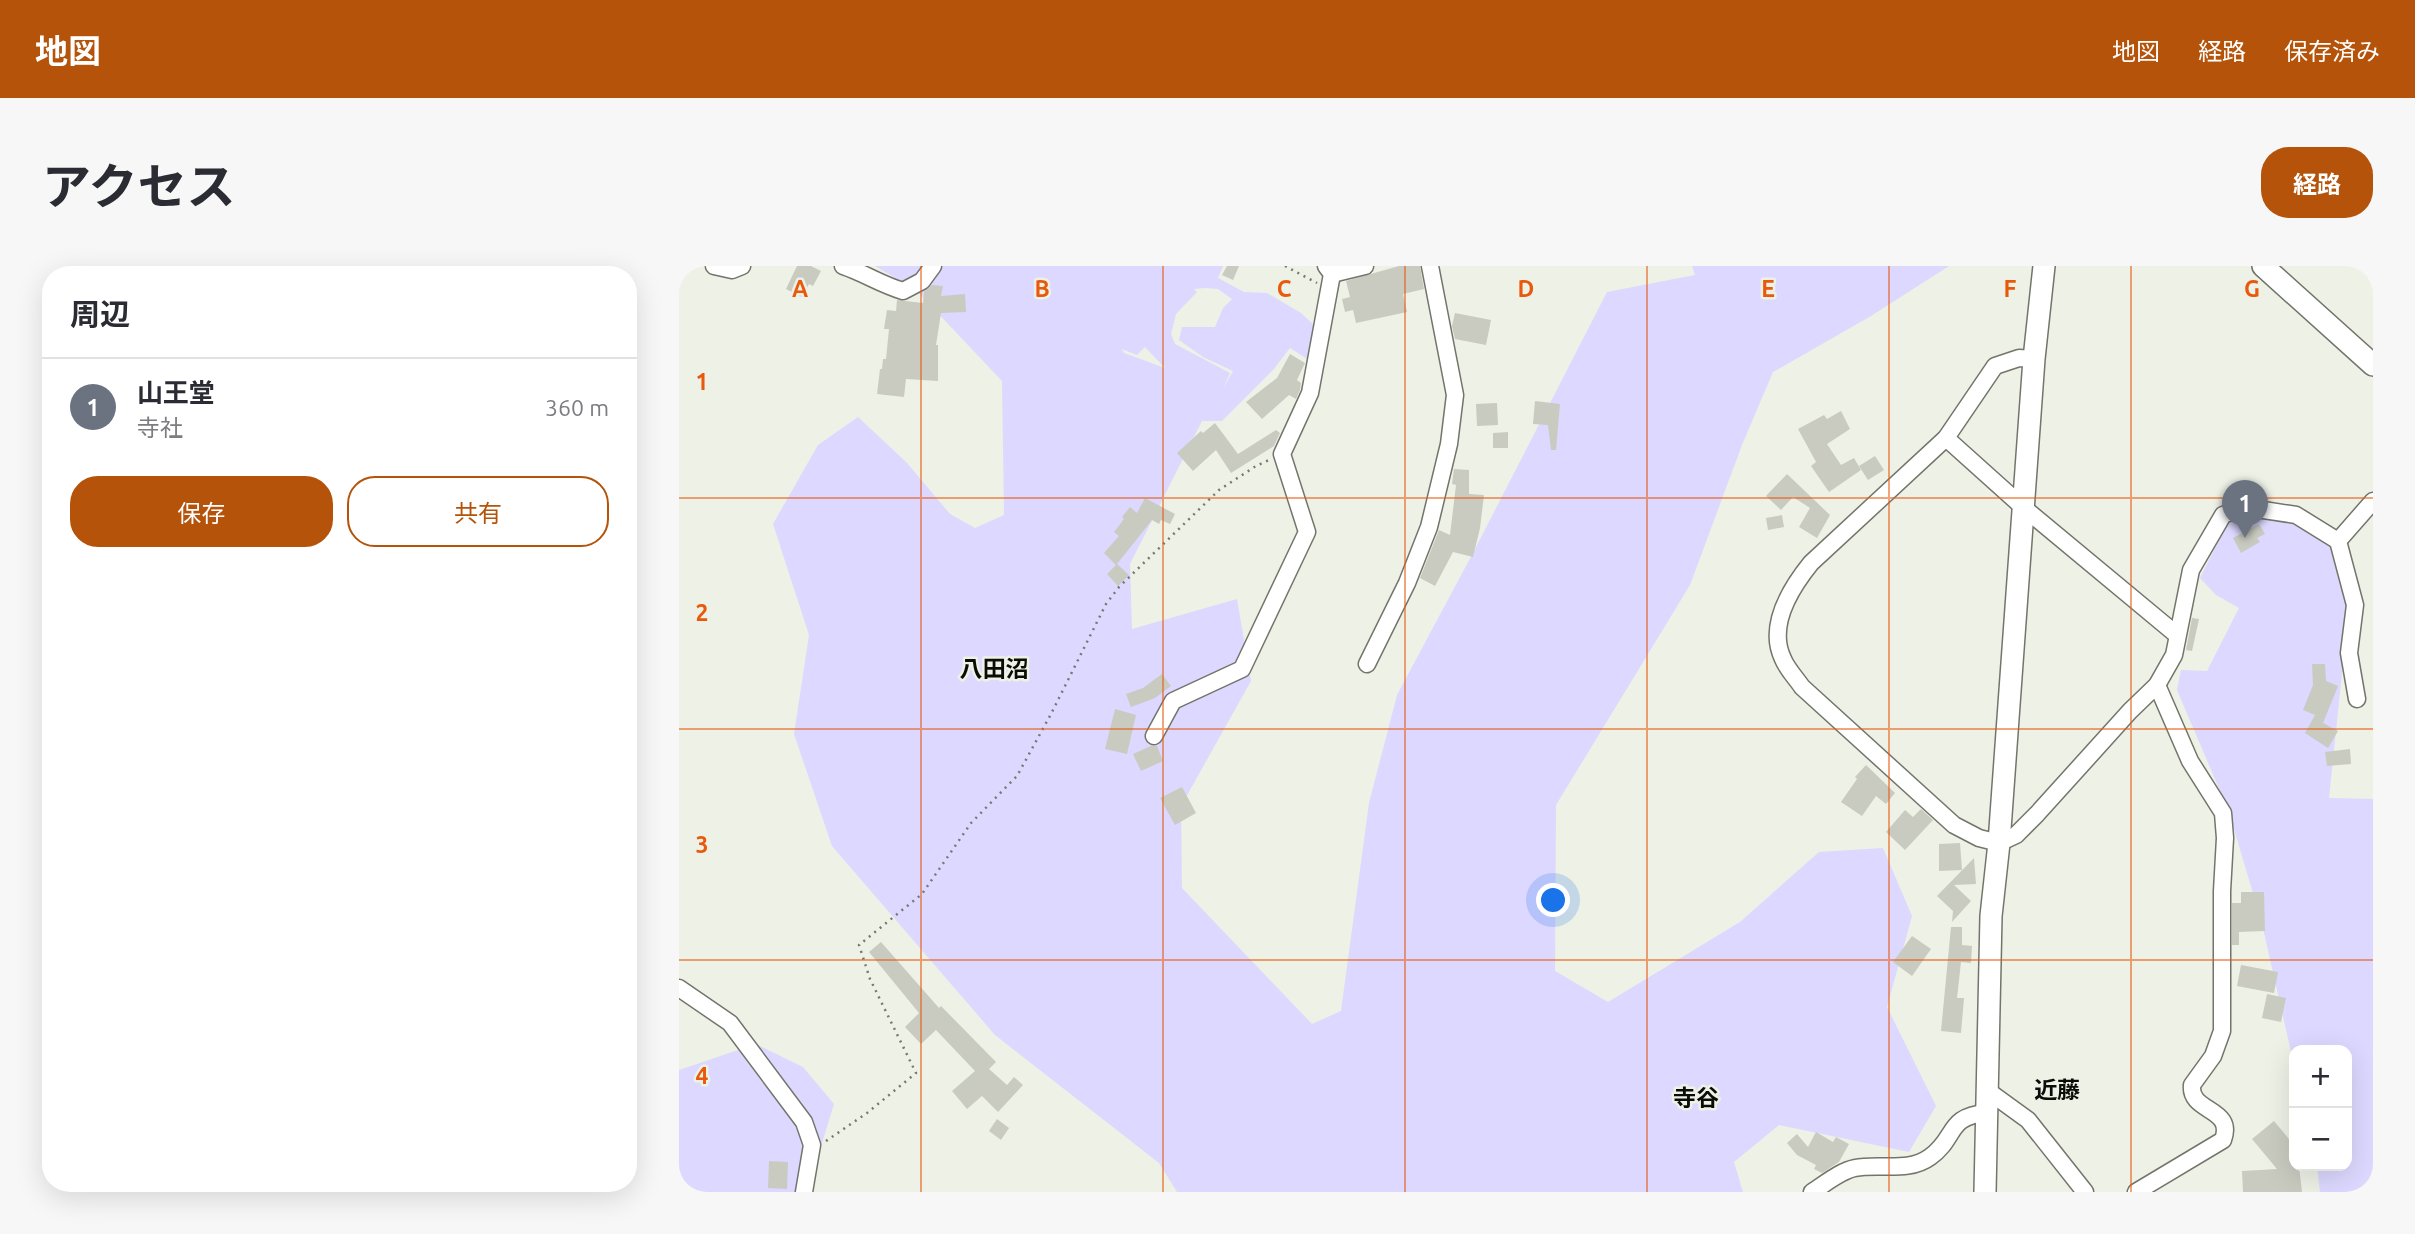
<!DOCTYPE html>
<html lang="ja">
<head>
<meta charset="utf-8">
<style>
  :root { --surface:#fff; --page:#f7f7f7; --text:#2b2b33; --muted:#7c7c81; --line:#e1e1e2; --accent:#b45309 }
  body { margin:0; font-family:Ubuntu,"Noto Sans JP",sans-serif; background:var(--page); color:var(--text) }
  .controls { position:absolute; right:21px; bottom:21px; display:grid; overflow:hidden; border-radius:14px; box-shadow:0 7px 28px #0002 }
  .controls button { width:63px; height:63px; display:grid; place-items:center; padding:0; border:0; border-bottom:2px solid var(--line); background:var(--surface); color:var(--text); font:35px sans-serif }
  .you { position:absolute; left:875px; top:635px; width:24px; height:24px; margin:-18px; border:5px solid #fff; border-radius:50%; background:#1a73e8; box-shadow:0 0 0 10px #1a73e833 }
  .badge { display:grid; place-items:center; width:46px; height:46px; border-radius:50%; background:var(--accent); color:#fff; font-size:23px; font-weight:700 }
  .pin { position:absolute; translate:-50% -58px; filter:drop-shadow(0 2px 4px #0008) }
  .pin::after { content:''; position:absolute; top:37px; width:24px; height:21px; background:inherit; clip-path:polygon(0 0,100% 0,50% 100%) }
  .list { margin:0; padding:0; list-style:none }
  h2 { display:flex; justify-content:space-between; align-items:center; height:91px; margin:0; padding:0 28px; font-size:30px }
  h2 small { font-size:23px; font-weight:400; color:var(--muted) }
  .list li { display:grid; grid-template-columns:46px 1fr auto; gap:21px; align-items:center; box-sizing:border-box; height:98px; padding:0 28px; border-top:2px solid var(--line) }
  .list b { display:block; font-size:26px; white-space:nowrap }
  .list p { margin:0; font-size:23px; white-space:nowrap; color:var(--muted) }
  .list em { font-size:23px; font-style:normal; color:var(--muted) }
  .actions { display:flex; gap:14px; padding:21px 28px }
  .actions a { flex:1; padding:16px 0; border:2px solid var(--accent); border-radius:28px; text-align:center; font-size:24px; color:var(--accent) }
  .actions .main { background:var(--accent); color:#fff }
  .map { position:relative; flex:none; width:1694px; height:926px; overflow:hidden; border-radius:28px }
  header { display:flex; align-items:center; gap:42px; box-sizing:border-box; height:98px; padding:0 35px; background:var(--accent); color:#fff }
  header strong { font-size:33px }
  nav { display:flex; gap:38px; margin-inline-start:auto; font-size:24px }
  .intro { display:flex; align-items:center; justify-content:space-between; box-sizing:border-box; height:168px; padding:0 42px }
  h1 { margin:0; font-size:49px }
  .button { padding:18px 32px; border-radius:28px; background:var(--accent); color:#fff; font-size:24px; font-weight:700 }
  main { display:flex; gap:42px; padding:0 42px }
  aside { flex:1; background:var(--surface); border-radius:28px; box-shadow:0 7px 28px #0002 }
  .map>svg:first-child { display:block }
  .green { fill:#dcd8ff; fill-rule:evenodd }
  .building { fill:#c9cbc1 }
  .lines { fill:none; stroke-linecap:round; stroke-linejoin:round }
  .minor-casing { stroke:#73756b; stroke-width:19 }
  .tertiary-casing { stroke:#73756b; stroke-width:24 }
  .path { stroke:#777971; stroke-width:2.5; stroke-dasharray:2 5; stroke-linecap:butt }
  .minor { stroke:#fff; stroke-width:16 }
  .tertiary { stroke:#fff; stroke-width:21 }
  .grid { fill:none; stroke:#e8590c; stroke-width:2; stroke-opacity:0.55 }
  .labels { text-anchor:middle; stroke-width:5; stroke-linejoin:round; paint-order:stroke }
  .neighbourhood-label { font-size:23px; font-weight:bold; fill:#0b0c08; stroke:#eef1e6 }
  .grid-label { font-size:23px; text-anchor:middle; font-weight:bold; fill:#e8590c; stroke:#eef1e6; stroke-width:5; stroke-linejoin:round; paint-order:stroke }
</style>
</head>
<body>
<header>
<strong>地図</strong>
<nav><a>地図</a><a>経路</a><a>保存済み</a></nav>
</header>
<div class="intro"><h1>アクセス</h1><a class="button">経路</a></div>
<main>
<aside>
<h2>周辺<small></small></h2>
<ul class="list">
<li><span class="badge" style="background:#6b7280">1</span><div><b>山王堂</b><p>寺社</p></div><em>360 m</em></li>
</ul>
<div class="actions"><a class="main">保存</a><a>共有</a></div>
</aside>
<div class="map">
<svg width="1694" height="926" viewBox="0 0 1694 926">
  <rect width="100%" height="100%" fill="#eef1e6"/>
  <g class="green">
    <path d="M196 0H544L539 12 565 26 588 27 622 47 638 62 628 93 611 82 594 104 543 155H523L451 298 453 363 558 333 572 415 502 540 503 622 633 758 662 745 690 537 718 429 795 285 928 26 1016 9 1013 0H1270L1192 50 1094 106 1063 179 1011 319 877 539 876 705 929 736 1061 656 1140 586 1204 582 1233 650 1208 741 1257 840 1230 886 1100 859 1055 896 1064 926H498L480 897 316 769 153 580 115 468 130 369 94 258 139 179 179 151 228 197 271 248 296 262 325 249 323 115 237 24ZM526 22 539 23 553 33 544 42 536 61H503L500 74 524 91 554 105 544 123 551 107 496 78 492 68 497 48 518 26 515 23ZM466 81 486 102 445 87 443 83 458 89Z"/>
    <polygon points="1564,251 1615,254 1653,280 1671,330 1650,532 1694,533 1694,926 1641,926 1638,900 1668,900 1668,784 1615,784 1615,799 1583,658 1550,546 1498,424 1502,404 1528,405 1560,342 1537,329 1521,312 1548,258"/>
    <polygon points="77,778 124,801 155,838 128,926 0,926 0,804"/>
  </g>
  <g class="building">
    <polygon points="118,0 132,0 142,5 134,20 130,18 123,31 107,23"/>
    <polygon points="548,0 560,0 554,14 543,9"/>
    <polygon points="720,0 741,0 745,23 724,28 728,46 677,57 674,44 666,46 663,33 671,31 667,15"/>
    <polygon points="253,19 264,20 262,30 286,28 287,46 262,47 257,79 259,79 259,115 227,113 225,131 198,128 201,103 203,103 204,93 207,93 210,63 205,63 208,44 217,45 218,34 244,37 245,26"/>
    <polygon points="776,47 812,54 807,79 776,73 773,60"/>
    <polygon points="611,88 626,97 618,114 622,117 621,124 617,133 610,129 583,153 567,136 598,112"/>
    <polygon points="856,135 881,138 877,184 872,184 869,159 854,158"/>
    <polygon points="818,137 819,159 798,160 797,138"/>
    <polygon points="1162,145 1171,163 1148,178 1162,199 1175,192 1182,204 1150,226 1132,200 1137,196 1119,163 1145,149 1148,153"/>
    <polygon points="536,157 559,188 597,164 601,167 595,180 552,207 537,184 514,205 498,187 522,165 524,167"/>
    <polygon points="829,166 829,182 814,182 814,167"/>
    <polygon points="1196,190 1205,204 1189,214 1180,200"/>
    <polygon points="775,203 790,204 790,228 805,229 801,262 794,291 774,286 756,320 741,312 760,264 771,269 777,219 773,218"/>
    <polygon points="1108,208 1151,249 1138,272 1120,261 1131,242 1114,231 1102,244 1087,230"/>
    <polygon points="466,232 496,248 491,258 482,254 480,258 473,254 438,298 450,309 439,320 428,308 437,299 425,287 440,270 435,266 445,253 443,251 451,241 458,247"/>
    <polygon points="1103,249 1105,261 1089,264 1087,252"/>
    <polygon points="1580,258 1586,268 1578,272 1581,276 1562,287 1554,272"/>
    <polygon points="1513,352 1520,353 1513,385 1507,384"/>
    <polygon points="1633,398 1646,398 1647,415 1659,420 1644,457 1659,465 1649,482 1626,467 1636,449 1624,444 1634,419"/>
    <polygon points="483,408 492,420 476,432 452,441 447,428 464,422"/>
    <polygon points="436,443 457,449 448,488 426,483"/>
    <polygon points="472,480 478,480 484,495 462,505 454,488"/>
    <polygon points="1671,483 1672,498 1648,500 1646,486"/>
    <polygon points="1187,499 1216,527 1207,538 1197,530 1183,550 1162,536 1178,513 1176,511"/>
    <polygon points="503,521 517,547 496,559 481,532"/>
    <polygon points="1242,543 1254,554 1226,584 1207,566 1226,544 1234,551"/>
    <polygon points="1281,577 1283,604 1260,605 1260,578"/>
    <polygon points="1295,592 1297,618 1275,619 1292,635 1273,656 1274,645 1258,630"/>
    <polygon points="1562,626 1585,626 1586,665 1560,666 1560,679 1553,679 1553,637 1562,637"/>
    <polygon points="1272,661 1283,661 1283,679 1293,680 1292,697 1282,696 1278,732 1285,732 1282,767 1262,765"/>
    <polygon points="1233,670 1252,683 1233,710 1214,696"/>
    <polygon points="202,676 260,742 262,740 317,796 310,803 328,819 335,811 344,819 319,846 303,830 288,843 273,825 296,805 257,764 242,778 226,761 240,747 190,686"/>
    <polygon points="1562,699 1599,706 1595,727 1558,720"/>
    <polygon points="1588,728 1607,732 1602,756 1583,752"/>
    <polygon points="318,853 330,862 322,874 310,865"/>
    <polygon points="1595,855 1615,879 1615,900 1620,900 1623,926 1564,926 1563,905 1598,903 1573,873"/>
    <polygon points="1137,866 1154,876 1157,871 1170,878 1160,896 1143,907 1135,903 1137,899 1118,889 1108,877 1118,868 1129,881"/>
    <polygon points="90,895 109,896 108,923 89,922"/>
  </g>
  <g class="lines">
    <defs>
      <g id="minor">
        <polyline points="35,0 53,4 63,0"/>
        <path d="M164 0C185 7 203 19 224 25L243 15 254 0"/>
        <polyline points="653,8 686,0"/>
        <path d="M1355 93 1340 92 1316 100 1267 172 1132 297C1111 323 1088 360 1104 393 1108 403 1117 412 1123 421L1275 559 1300 572 1320 577 1337 569 1358 548 1451 445 1478 419 1495 389 1512 304 1544 249 1559 243H1578L1617 249 1659 275 1676 339 1670 387 1678 433"/>
        <polyline points="1267,172 1345,242 1498,369"/>
        <polyline points="1659,275 1694,235"/>
        <polyline points="688,398 728,317 750,261 770,178 776,129 751,0"/>
        <polyline points="475,470 494,435 563,403 628,266 603,188 631,127 653,8 647,0"/>
        <polyline points="0,722 51,757 125,856 133,879 125,926"/>
        <polyline points="1309,825 1349,854 1406,926"/>
        <path d="M1133 926C1146 918 1161 905 1176 902 1201 897 1229 907 1251 891 1278 872 1267 850 1308 847"/>
        <path d="M1457 926 1544 874C1556 841 1510 847 1513 819L1534 790 1543 765V625L1546 572 1544 547 1511 495 1478 419"/>
      </g>
      <g id="tertiary">
        <polyline points="1584,0 1694,99"/>
        <polyline points="1306,926 1312,650 1320,577 1355,93 1365,0"/>
      </g>
    </defs>
    <use href="#minor" class="minor-casing"/>
    <use href="#tertiary" class="tertiary-casing"/>
    <g class="path">
      <polyline points="606,0 638,17"/>
      <polyline points="147,875 188,847 237,807 191,713 180,679 243,628 292,557 338,510 372,448 427,338 440,321 540,224 577,200 590,194"/>
    </g>
    <use href="#minor" class="minor"/>
    <use href="#tertiary" class="tertiary"/>
  </g>
  <path class="grid" d="M242 0V926M484 0V926M726 0V926M968 0V926M1210 0V926M1452 0V926M0 232H1694M0 463H1694M0 694H1694"/>
  <g class="labels">
    <g class="neighbourhood-label">
      <text x="315" y="411">八田沼</text>
      <text x="1378" y="832">近藤</text>
      <text x="1017" y="840">寺谷</text>
    </g>
  </g>
  <g class="grid-label">
    <text x="121" y="31">A</text>
    <text x="363" y="31">B</text>
    <text x="605" y="31">C</text>
    <text x="847" y="31">D</text>
    <text x="1089" y="31">E</text>
    <text x="1331" y="31">F</text>
    <text x="1573" y="31">G</text>
    <text x="23" y="124">1</text>
    <text x="23" y="355">2</text>
    <text x="23" y="587">3</text>
    <text x="23" y="818">4</text>
  </g>
</svg>
<div class="controls">
<button>+</button>
<button>−</button>
</div>
<div class="you"></div>
<div class="pin badge" style="left:1566px;top:272px;background:#6b7280">1</div>
</div>
</main>
</body>
</html>
